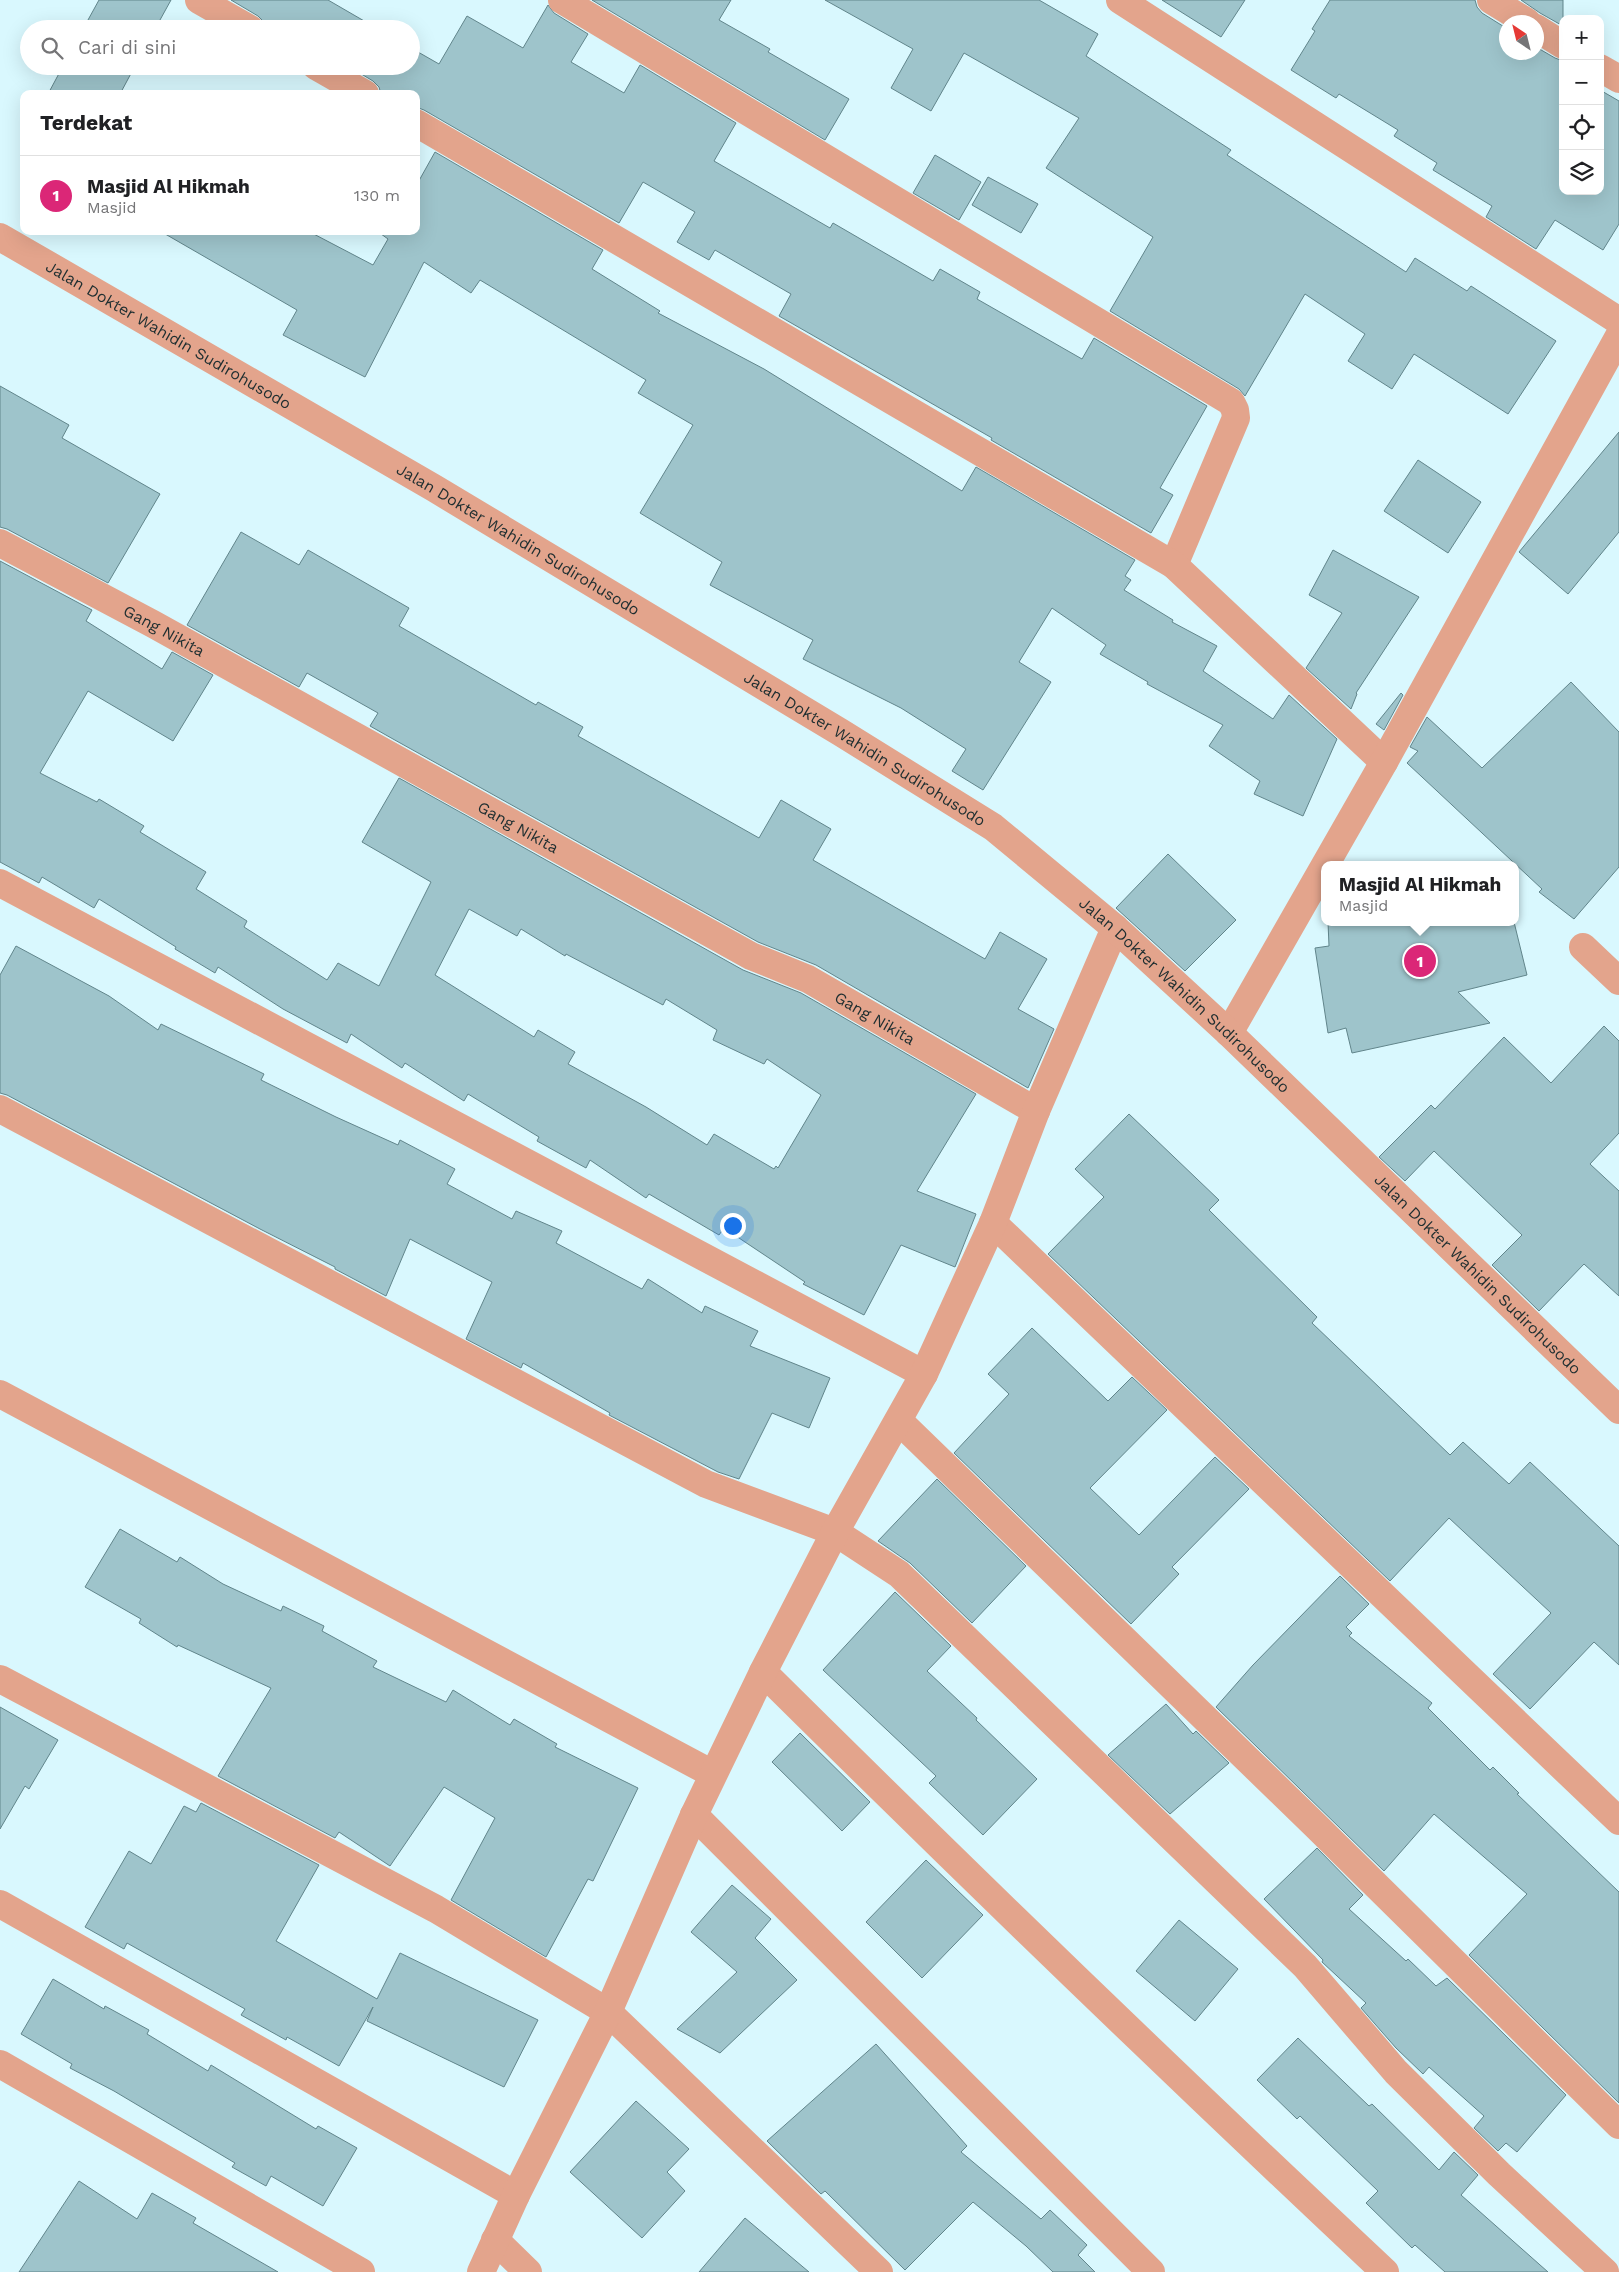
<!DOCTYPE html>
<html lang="id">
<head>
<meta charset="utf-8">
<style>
  :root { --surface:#fff; --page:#f2f2f2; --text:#202124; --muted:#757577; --line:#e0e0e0; --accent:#db2777 }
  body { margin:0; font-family:"Work Sans",sans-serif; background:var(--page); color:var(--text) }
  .controls { position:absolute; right:15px; top:15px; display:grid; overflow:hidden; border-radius:10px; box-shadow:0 5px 20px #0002 }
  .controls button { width:45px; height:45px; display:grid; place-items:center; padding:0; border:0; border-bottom:1px solid var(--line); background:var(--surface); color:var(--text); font:25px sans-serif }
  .compass { position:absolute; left:1499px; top:15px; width:45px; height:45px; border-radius:50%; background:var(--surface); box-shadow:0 5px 20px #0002; rotate:325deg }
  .you { position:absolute; left:732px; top:1225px; width:18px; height:18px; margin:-12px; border:4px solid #fff; border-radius:50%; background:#1a73e8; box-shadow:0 0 0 8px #1a73e833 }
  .badge { display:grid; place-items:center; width:32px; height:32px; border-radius:50%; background:var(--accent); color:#fff; font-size:16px; font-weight:700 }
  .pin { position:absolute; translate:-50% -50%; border:2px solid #fff; box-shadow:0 1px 5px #0006 }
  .popup { position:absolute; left:1321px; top:861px; width:198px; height:65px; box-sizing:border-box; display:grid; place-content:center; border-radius:10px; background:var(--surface); filter:drop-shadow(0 1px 4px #0005); font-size:16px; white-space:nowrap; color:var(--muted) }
  .popup b { font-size:19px; color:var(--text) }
  .popup::after { content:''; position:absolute; left:50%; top:100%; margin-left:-10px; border:10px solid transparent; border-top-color:var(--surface) }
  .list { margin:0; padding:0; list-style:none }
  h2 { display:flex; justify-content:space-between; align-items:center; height:65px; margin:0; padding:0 20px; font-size:21px }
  h2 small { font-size:16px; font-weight:400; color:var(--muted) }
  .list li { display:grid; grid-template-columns:32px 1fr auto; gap:15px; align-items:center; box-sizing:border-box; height:80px; padding:0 20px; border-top:1px solid var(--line) }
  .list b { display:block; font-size:19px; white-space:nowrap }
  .list p { margin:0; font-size:16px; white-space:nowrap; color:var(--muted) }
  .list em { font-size:16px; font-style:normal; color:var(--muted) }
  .icon { flex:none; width:28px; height:28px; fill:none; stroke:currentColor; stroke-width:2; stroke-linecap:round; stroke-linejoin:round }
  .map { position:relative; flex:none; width:1619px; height:2272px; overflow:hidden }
  .search { position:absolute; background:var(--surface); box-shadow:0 5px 20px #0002; left:20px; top:20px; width:400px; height:55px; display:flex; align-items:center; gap:12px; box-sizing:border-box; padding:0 18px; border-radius:28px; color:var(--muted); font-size:19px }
  .panel { position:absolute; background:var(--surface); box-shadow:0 5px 20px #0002; left:20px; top:90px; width:400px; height:145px; border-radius:10px }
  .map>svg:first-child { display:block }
  .building { fill:#9ec4cb; stroke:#61858b; fill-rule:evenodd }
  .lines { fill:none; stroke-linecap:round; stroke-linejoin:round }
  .minor { stroke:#e3a48c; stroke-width:28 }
  .tertiary { stroke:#e3a48c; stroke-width:28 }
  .labels { text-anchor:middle; stroke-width:4; stroke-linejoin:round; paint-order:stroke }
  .street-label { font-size:16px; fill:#1e2e30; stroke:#d9f8fe }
</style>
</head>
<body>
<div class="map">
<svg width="1619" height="2272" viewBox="0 0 1619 2272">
  <rect width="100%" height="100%" fill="#d9f8fe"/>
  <g class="building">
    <polygon points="99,0 171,0 155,29 83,29"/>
    <polygon points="231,0 328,0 378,29 266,29 264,22 258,16"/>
    <polygon points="592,0 731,0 719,20 770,49 768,52 849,99 825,140"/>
    <polygon points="825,0 1039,0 1098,34 1086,56 1231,150 1227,155 1406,272 1415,258 1467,291 1471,286 1556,341 1508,414 1414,354 1392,389 1348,361 1365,334 1305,294 1245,396 1239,389 1110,311 1153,237 1046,168 1079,118 964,53 931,111 891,88 913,49"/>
    <polygon points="1162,0 1245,0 1221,37"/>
    <polygon points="1330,0 1475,0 1477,7 1482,13 1506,28 1506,52 1536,52 1536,47 1555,58 1563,61 1563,191 1600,191 1600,90 1619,101 1619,224 1603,250 1555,220 1536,249 1486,217 1492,206 1433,170 1437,163 1394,136 1398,130 1339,94 1336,98 1291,70 1315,31 1312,29"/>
    <polygon points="1521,0 1563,0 1563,26 1540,13"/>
    <polygon points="548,5 554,13 588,34 571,62 624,93 640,65 736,123 714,161 830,228 833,223 933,281 940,269 980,292 977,299 1082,359 1094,338 1207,406 1160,488 1173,495 1151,533 991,440 992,438 779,316 791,294 715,250 709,260 677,242 695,212 643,182 619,223 424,110 416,107 416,94 381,94 379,87 373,81 348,66 411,66 411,48 439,64 467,16 523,48"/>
    <polygon points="63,66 135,66 120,94 48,94"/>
    <polygon points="435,152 603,250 592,269 660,311 658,313 764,369 962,491 976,467 1135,560 1125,576 1131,580 1124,590 1173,620 1172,622 1217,646 1203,671 1273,719 1289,695 1337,739 1303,816 1254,794 1260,781 1209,746 1223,725 1147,684 1148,682 1100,654 1106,645 1052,608 1019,662 1051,682 983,790 952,771 966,749 901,708 803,659 813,640 710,585 722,562 640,513 693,425 638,393 646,380 480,280 471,293 424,262 365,377 283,335 297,310 160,231 308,231 373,265 388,239 377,231 416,231 416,186"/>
    <polygon points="935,155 981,182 959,220 913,193"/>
    <polygon points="988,177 1038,204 1021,233 972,205"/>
    <polygon points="0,386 69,425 62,438 160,494 108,583 7,529 0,527"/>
    <polygon points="1619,432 1619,532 1568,594 1519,552"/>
    <polygon points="1418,460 1481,502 1448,553 1384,511"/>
    <polygon points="241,532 299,565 308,550 409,608 399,626 536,705 538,702 583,727 578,736 759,838 781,800 831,829 813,860 985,959 1000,932 1047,959 1018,1009 1054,1029 1028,1088 816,965 758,942 393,739 370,726 378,713 307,673 299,687 187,625"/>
    <polygon points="1333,550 1419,597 1356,693 1357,694 1351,709 1306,668 1342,613 1309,595"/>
    <path d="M0 561 92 610 86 621 162 669 172 652 213 675 173 741 88 691 40 773 97 802 99 799 144 826 140 832 206 872 196 889 247 921 244 927 327 980 338 963 379 986 431 882 362 842 399 778 743 970 801 993 976 1094 917 1191 976 1214 955 1267 901 1245 864 1315 803 1284 805 1282 724 1228 719 1235 649 1194 646 1198 590 1160 586 1168 537 1141 539 1137 468 1094 464 1101 405 1063 402 1068 351 1034 347 1043 283 1009 218 967 215 973 175 949 176 947 99 899 94 908 42 877 39 883 0 862ZM469 909 517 936 521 929 565 956 566 954 663 1005 666 999 717 1030 713 1040 764 1064 767 1059 821 1095 778 1168 776 1166 774 1169 714 1134 707 1145 646 1107 568 1064 575 1052 538 1030 534 1037 435 975Z"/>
    <polygon points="1571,682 1619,732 1619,867 1574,919 1539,892 1542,889 1407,763 1418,751 1410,747 1427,717 1482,768"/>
    <polygon points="1401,693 1403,695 1384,730 1376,724"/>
    <polygon points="1168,854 1236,920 1185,971 1116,908"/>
    <polygon points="1328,922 1514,922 1527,975 1458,992 1490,1023 1352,1053 1346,1028 1328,1033 1315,948 1329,946"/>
    <polygon points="16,946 109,996 158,1030 161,1024 264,1074 261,1080 336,1117 398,1145 400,1140 455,1169 447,1184 512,1219 516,1211 562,1231 556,1243 642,1289 648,1279 702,1313 705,1306 758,1331 750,1346 830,1378 809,1428 772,1413 739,1479 718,1472 609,1415 610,1413 523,1363 521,1368 466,1339 492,1282 410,1239 386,1296 335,1269 335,1267 260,1229 7,1095 0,1093 0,975"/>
    <polygon points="1604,1026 1619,1041 1619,1133 1590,1164 1619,1191 1619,1296 1584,1264 1539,1311 1492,1265 1522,1235 1434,1151 1405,1181 1379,1157 1431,1105 1435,1109 1504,1037 1551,1083"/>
    <polygon points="1129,1114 1219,1200 1209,1210 1317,1317 1312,1323 1450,1455 1463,1442 1509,1484 1530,1462 1619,1546 1619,1665 1594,1642 1530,1709 1493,1674 1551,1613 1449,1518 1390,1581 1048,1254 1104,1197 1075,1169"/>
    <polygon points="1032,1328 1108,1401 1132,1377 1167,1410 1090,1488 1139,1535 1215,1457 1249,1489 1172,1567 1179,1574 1131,1624 954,1453 1009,1394 988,1374"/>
    <polygon points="937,1479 1026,1566 972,1623 910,1563 878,1541"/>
    <polygon points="120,1529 177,1562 180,1557 223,1584 281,1611 283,1606 324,1626 322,1631 377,1661 373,1667 446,1702 453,1690 510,1725 514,1719 557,1744 555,1747 638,1788 593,1881 588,1879 546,1957 451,1900 495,1818 444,1787 390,1866 339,1832 335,1838 218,1776 271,1688 178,1645 177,1647 139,1623 141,1619 85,1587"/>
    <polygon points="1340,1576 1369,1604 1346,1627 1352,1633 1349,1636 1432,1703 1428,1708 1490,1770 1493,1767 1519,1793 1517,1794 1619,1892 1619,2103 1469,1955 1527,1894 1434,1814 1384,1871 1216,1707 1253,1665"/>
    <polygon points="895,1592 951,1646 927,1671 977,1718 976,1720 1037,1779 983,1835 929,1783 936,1776 823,1670"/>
    <polygon points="1166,1704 1193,1734 1196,1731 1229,1763 1170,1814 1108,1755"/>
    <polygon points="0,1707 58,1740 29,1789 25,1786 0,1829"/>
    <polygon points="800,1733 870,1802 842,1831 772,1762"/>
    <polygon points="201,1803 319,1865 276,1941 377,1999 400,1953 538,2020 504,2087 367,2021 373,2007 339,2066 287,2037 286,2040 241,2015 245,2009 127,1943 124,1949 85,1927 129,1851 151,1864 184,1806 196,1812"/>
    <polygon points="1317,1848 1363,1895 1349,1909 1406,1961 1408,1959 1436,1986 1447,1978 1566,2095 1517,2152 1506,2143 1498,2151 1474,2128 1484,2116 1429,2067 1423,2074 1396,2048 1361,2008 1366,2003 1322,1962 1323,1960 1264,1899"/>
    <polygon points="926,1860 983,1915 922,1978 866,1922"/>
    <polygon points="732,1885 771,1919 755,1938 797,1980 720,2053 677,2029 737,1972 691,1932"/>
    <polygon points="1179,1920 1238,1969 1195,2021 1136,1971"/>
    <polygon points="53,1979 104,2009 105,2006 149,2030 147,2034 208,2071 211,2065 316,2129 318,2126 357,2148 323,2206 271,2176 266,2186 232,2167 235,2163 114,2091 70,2068 72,2064 21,2034"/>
    <polygon points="1298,2038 1369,2106 1372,2104 1439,2170 1454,2152 1478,2175 1461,2195 1548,2272 1445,2272 1415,2245 1412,2248 1366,2203 1378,2191 1300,2116 1297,2119 1257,2080"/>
    <polygon points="876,2044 967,2146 961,2152 1041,2219 1050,2210 1087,2245 1078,2255 1095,2272 1053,2272 1026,2246 973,2202 905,2270 825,2191 821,2194 767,2141"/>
    <polygon points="636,2101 689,2149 667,2172 685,2191 642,2238 570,2172"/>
    <polygon points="79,2181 137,2219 152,2193 196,2218 193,2223 278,2272 19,2272"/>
    <polygon points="745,2218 809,2272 699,2272"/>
  </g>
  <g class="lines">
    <g class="minor">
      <polyline points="199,0 250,29"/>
      <polyline points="562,0 1231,402 1235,410 1236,418 1174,565"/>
      <polyline points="1120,0 1619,321"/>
      <polyline points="1491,0 1527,22"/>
      <polyline points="1536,28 1563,45"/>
      <polyline points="316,66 365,94"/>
      <polyline points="1600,68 1619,79"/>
      <polyline points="416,123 1174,565 1384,762"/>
      <path id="s1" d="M0 543 153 624 751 956 808 979 1036 1111"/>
      <polyline points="0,883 924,1374"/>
      <polyline points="1583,947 1619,981"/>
      <polyline points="1229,1033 1384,762 1619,336"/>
      <polyline points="0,1109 706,1484 835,1532 899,1574 1305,1966 1396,2072 1499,2174 1605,2272"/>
      <polyline points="993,1223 1619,1821"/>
      <polyline points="0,1394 713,1774"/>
      <polyline points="899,1421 1315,1825 1619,2125"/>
      <path d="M763 1672C968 1875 1175 2075 1385 2272"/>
      <polyline points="0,1679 436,1909 608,2012 879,2272"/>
      <polyline points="694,1815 1151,2272"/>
      <polyline points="0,1904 516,2195"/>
      <polyline points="0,2064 361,2272"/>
      <polyline points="495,2240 528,2272"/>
      <polyline points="481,2272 516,2195 608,2012 694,1815 763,1672 835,1532 924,1374 993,1223 1036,1111 1115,928"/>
    </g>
    <path class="tertiary" id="s2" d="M0 237 434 488 840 732 993 827 1115 928 1229 1033 1619 1410"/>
  </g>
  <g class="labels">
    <g class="street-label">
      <text dy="6" stroke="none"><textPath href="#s2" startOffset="195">Jalan Dokter Wahidin Sudirohusodo</textPath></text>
      <text dy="6" stroke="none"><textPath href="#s2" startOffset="600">Jalan Dokter Wahidin Sudirohusodo</textPath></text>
      <text dy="6" stroke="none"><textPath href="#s1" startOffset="186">Gang Nikita</textPath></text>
      <text dy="6" stroke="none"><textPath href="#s2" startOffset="1005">Jalan Dokter Wahidin Sudirohusodo</textPath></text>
      <text dy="6" stroke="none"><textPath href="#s1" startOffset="591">Gang Nikita</textPath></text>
      <text dy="6" stroke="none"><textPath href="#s2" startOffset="1410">Jalan Dokter Wahidin Sudirohusodo</textPath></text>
      <text dy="6" stroke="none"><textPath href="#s1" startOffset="996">Gang Nikita</textPath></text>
      <text dy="6" stroke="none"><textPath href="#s2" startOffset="1815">Jalan Dokter Wahidin Sudirohusodo</textPath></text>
    </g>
  </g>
</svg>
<div class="controls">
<button>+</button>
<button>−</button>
<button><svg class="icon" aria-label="locate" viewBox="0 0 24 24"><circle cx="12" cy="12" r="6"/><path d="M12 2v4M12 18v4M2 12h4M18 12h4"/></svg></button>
<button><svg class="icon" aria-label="layers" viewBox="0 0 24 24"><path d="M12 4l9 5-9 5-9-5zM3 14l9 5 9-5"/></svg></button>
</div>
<svg class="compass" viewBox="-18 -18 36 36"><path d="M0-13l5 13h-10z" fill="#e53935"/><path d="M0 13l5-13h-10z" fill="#757577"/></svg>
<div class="you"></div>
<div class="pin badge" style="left:1420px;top:961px">1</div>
<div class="popup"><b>Masjid Al Hikmah</b>Masjid</div>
<div class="search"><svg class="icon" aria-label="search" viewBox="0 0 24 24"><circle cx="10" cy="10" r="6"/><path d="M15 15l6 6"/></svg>Cari di sini</div>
<section class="panel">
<h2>Terdekat<small></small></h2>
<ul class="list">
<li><span class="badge">1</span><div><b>Masjid Al Hikmah</b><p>Masjid</p></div><em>130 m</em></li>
</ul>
</section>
</div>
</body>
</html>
